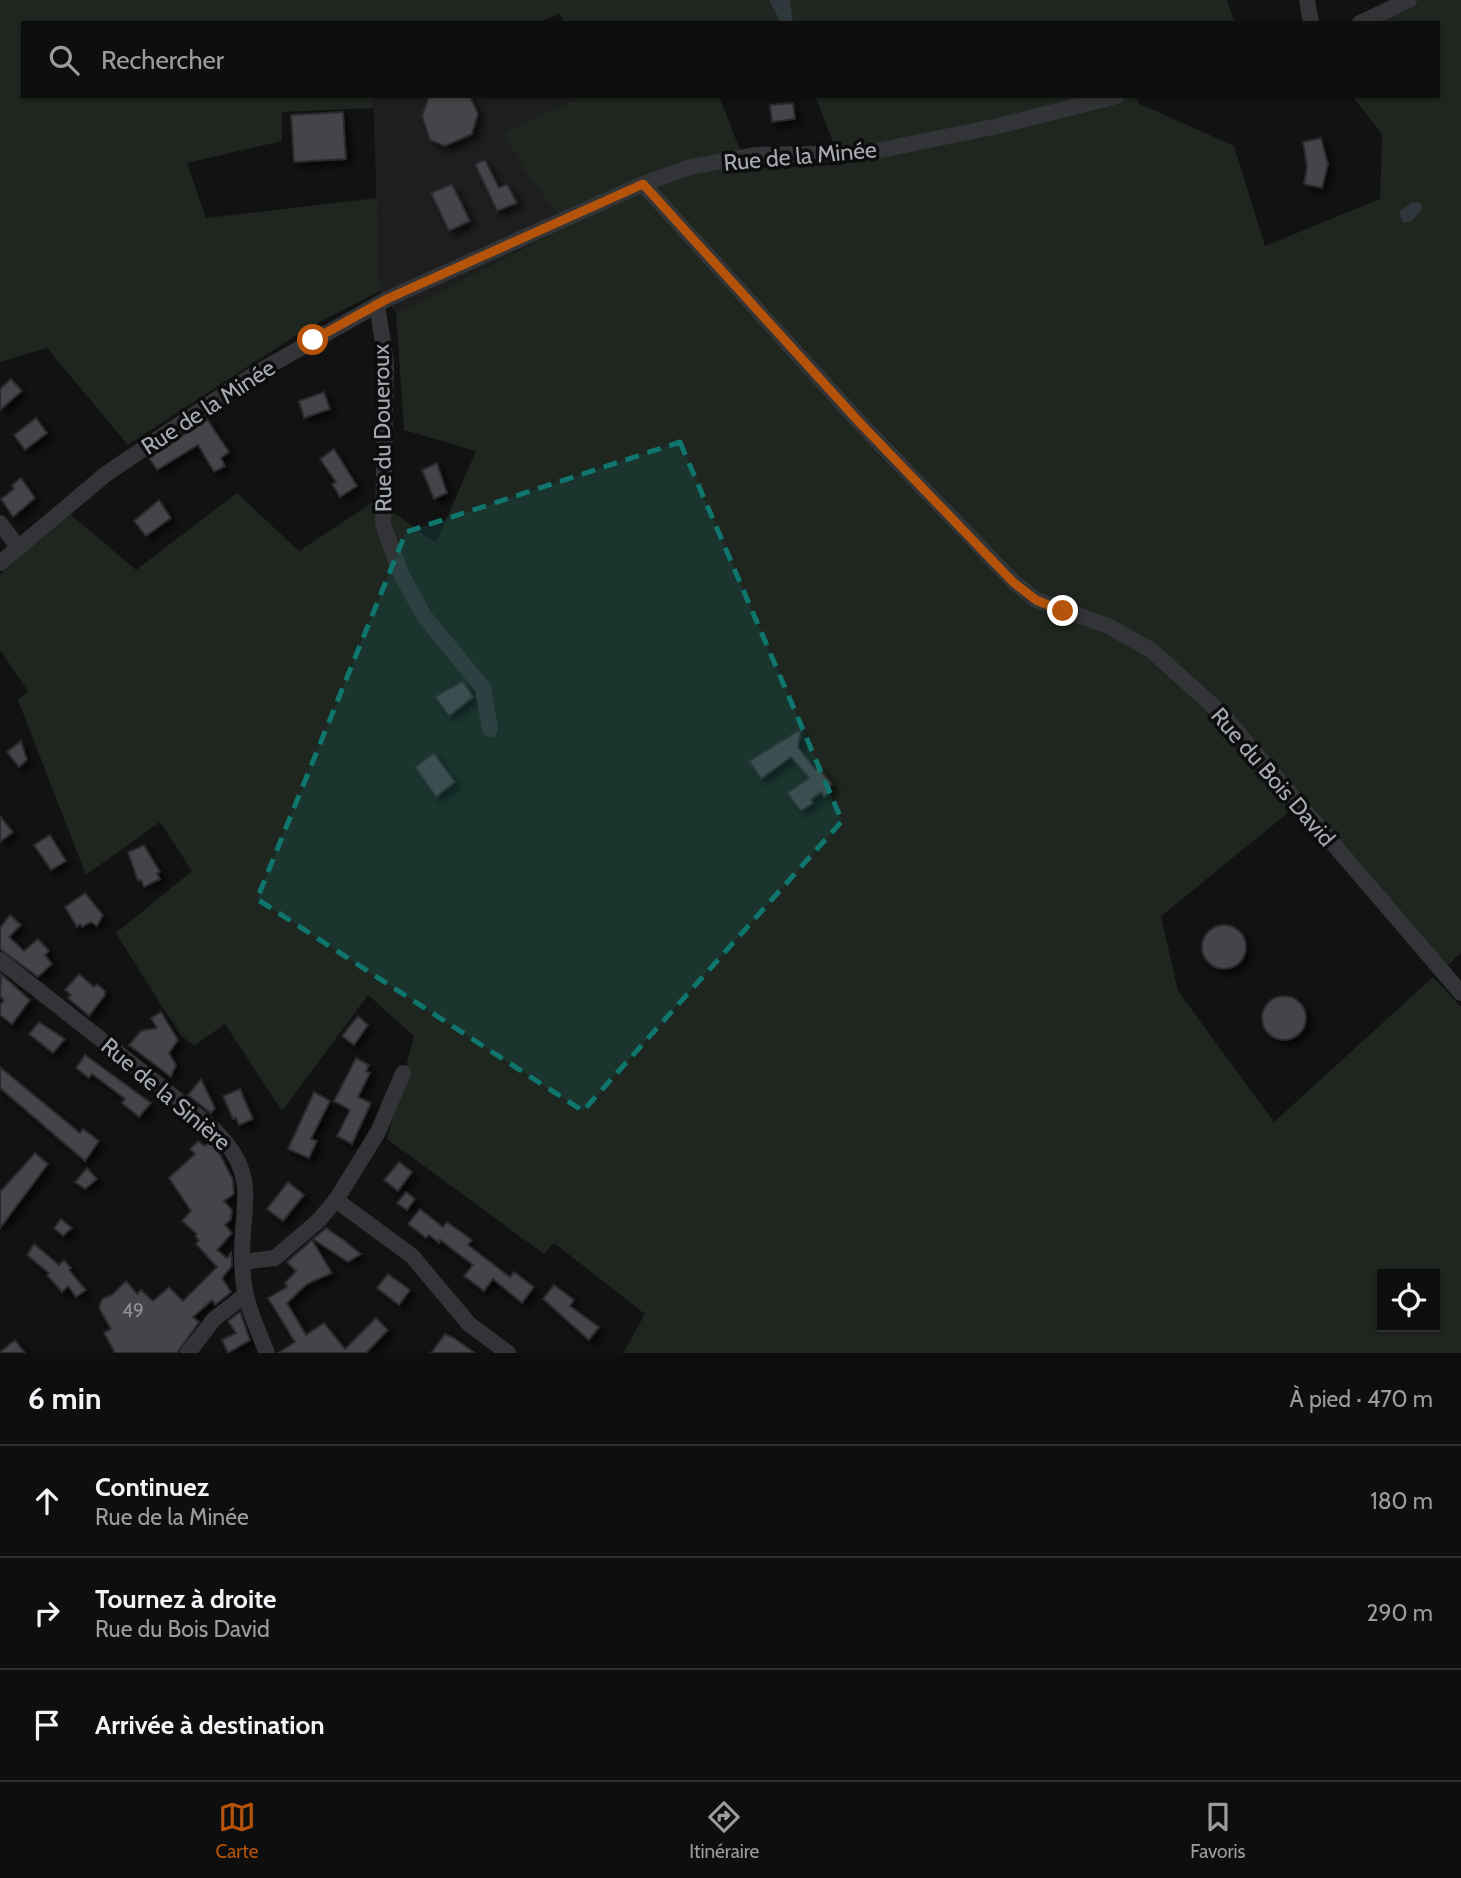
<!DOCTYPE html>
<html lang="fr">
<head>
<meta charset="utf-8">
<style>
  :root { --surface:#0e0e0e; --page:#1c1c1c; --text:#f1f3f6; --muted:#9b9c9e; --line:#2e2e2e; --accent:#b45309 }
  body { margin:0; font-family:Cabin,sans-serif; background:var(--page); color:var(--text) }
  .controls { position:absolute; right:21px; bottom:21px; display:grid; overflow:hidden; border-radius:0px; box-shadow:0 2px 5px #0004 }
  .controls button { width:63px; height:63px; display:grid; place-items:center; padding:0; border:0; border-bottom:2px solid var(--line); background:var(--surface); color:var(--text); font:35px sans-serif }
  .stop { position:absolute; width:21px; height:21px; margin:-16px; border:5px solid #b45309; border-radius:50%; background:#fff }
  .stop.end { background:#b45309; border-color:#fff; box-shadow:0 2px 7px #0008 }
  .list { margin:0; padding:0; list-style:none }
  h2 { display:flex; justify-content:space-between; align-items:center; height:91px; margin:0; padding:0 28px; font-size:30px }
  h2 small { font-size:23px; font-weight:400; color:var(--muted) }
  .list li { display:grid; grid-template-columns:46px 1fr auto; gap:21px; align-items:center; box-sizing:border-box; height:112px; padding:0 28px; border-top:2px solid var(--line) }
  .list b { display:block; font-size:26px; white-space:nowrap }
  .list p { margin:0; font-size:23px; white-space:nowrap; color:var(--muted) }
  .list em { font-size:23px; font-style:normal; color:var(--muted) }
  .icon { flex:none; width:38px; height:38px; fill:none; stroke:currentColor; stroke-width:2; stroke-linecap:round; stroke-linejoin:round }
  .map { position:relative; flex:none; width:1461px; height:1353px; overflow:hidden }
  .search { position:absolute; background:var(--surface); box-shadow:0 2px 5px #0004; left:21px; right:21px; top:21px; height:77px; display:flex; align-items:center; gap:18px; box-sizing:border-box; padding:0 24px; border-radius:0px; color:var(--muted); font-size:26px }
  .sheet { height:427px; background:var(--surface) }
  nav { display:flex; justify-content:space-around; align-items:center; box-sizing:border-box; height:98px; border-top:2px solid var(--line); background:var(--surface); font-size:19px; color:var(--muted) }
  nav a { display:grid; justify-items:center; gap:4px }
  nav .on { color:var(--accent) }
  .map>svg:first-child { display:block }
  .built { fill:#1e1e20 }
  .green { fill:#1f251f; fill-rule:evenodd }
  .water { fill:#2f373c }
  .building { fill:#444548; stroke:#2c2c2f; stroke-width:2; filter:url(#shadow) }
  .lines { fill:none; stroke-linecap:round; stroke-linejoin:round }
  .minor { stroke:#333437; stroke-width:16 }
  .route { stroke:#b45309; stroke-width:9 }
  .marked { fill:#0f766e; fill-opacity:0.2; stroke:#0f766e; stroke-width:5; stroke-dasharray:14 9; stroke-linejoin:round }
  .labels { text-anchor:middle; stroke-width:7; stroke-linejoin:round; paint-order:stroke }
  .number-label { font-size:19px; fill:#8d9198 }
  .street-label { font-size:23px; fill:#a5aab2; stroke:#0d0d0e }
</style>
</head>
<body>
<div class="map">
<svg width="1461" height="1353" viewBox="0 0 1461 1353">
  <defs>
    <filter id="shadow"><feDropShadow dx="5" dy="5" stdDeviation="3.5" flood-color="#0009"/></filter>
  </defs>
  <rect width="100%" height="100%" fill="#121213"/>
  <polygon class="built" points="373,96 583,96 504,132 568,225 396,313 380,291"/>
  <g class="green">
    <polygon points="0,0 1227,0 1235,23 564,23 559,13 539,23 23,23 23,96 373,96 373,108 282,112 282,141 187,163 206,218 377,198 380,291 304,330 128,445 47,348 0,362"/>
    <path d="M1395 0H1461V953L1445 967 1304 800 1161 916 1178 991 1274 1122 1433 977 1461 1007V1353H623L645 1314 554 1243 544 1254 387 1139 414 1036 368 995 282 1111 225 1024 195 1045 181 1037 116 933 192 871 160 822 86 875 18 700 28 691 0 650V574L69 513 136 570 237 493 299 551 376 500 436 543 476 451 404 430 396 313 567 226 525 171 504 132 583 96H719L747 168 842 165 815 96H1136L1138 103 1234 146 1265 246 1380 199 1382 134 1352 96H1438V23H1346ZM1382 1274H1435V1327H1382Z"/>
  </g>
  <g class="water">
    <polygon points="769,0 790,0 793,23 781,23"/>
    <polygon points="1413,202 1421,203 1422,209 1411,222 1403,222 1399,212"/>
  </g>
  <g class="building">
    <polygon points="429,96 470,96 478,114 472,134 445,146 430,140 422,116"/>
    <polygon points="793,103 795,119 772,122 770,105"/>
    <polygon points="343,112 346,159 294,162 291,115"/>
    <polygon points="1321,138 1328,164 1322,188 1304,184 1307,167 1303,142"/>
    <polygon points="485,160 499,188 507,184 517,203 497,211 475,164"/>
    <polygon points="452,184 470,221 449,231 431,193"/>
    <polygon points="11,379 22,391 0,410 0,389"/>
    <polygon points="324,392 330,409 304,418 299,401"/>
    <polygon points="36,418 47,433 25,450 14,435"/>
    <polygon points="207,419 229,452 221,458 225,466 214,472 198,445 157,470 149,458"/>
    <polygon points="334,449 357,486 340,497 332,484 336,482 320,459"/>
    <polygon points="437,463 447,493 434,499 422,470"/>
    <polygon points="21,478 35,498 13,517 1,499 14,489 12,485"/>
    <polygon points="159,500 171,518 146,536 134,521"/>
    <polygon points="463,681 473,697 449,716 435,697"/>
    <polygon points="801,729 798,747 815,769 818,767 832,784 828,787 831,791 824,797 821,792 811,800 813,803 801,811 787,793 809,778 791,757 761,779 749,761"/>
    <polygon points="21,741 27,760 19,767 7,752"/>
    <polygon points="434,753 455,782 436,797 415,767"/>
    <polygon points="0,816 13,832 0,842"/>
    <polygon points="50,835 66,861 51,870 34,845"/>
    <polygon points="144,845 160,872 157,873 160,879 144,887 141,880 138,881 128,852"/>
    <polygon points="85,893 103,915 97,926 91,922 82,927 80,924 77,927 65,907"/>
    <polygon points="10,915 21,925 9,937 24,951 38,939 49,951 45,955 52,964 38,977 0,949 0,928"/>
    <circle cx="1224" cy="947" r="22"/>
    <polygon points="1,974 30,1000 12,1024 0,1015 0,1005 4,1000 0,996"/>
    <polygon points="79,974 94,987 97,984 105,991 105,995 89,1016 68,998 71,995 65,990"/>
    <circle cx="1284" cy="1018" r="22"/>
    <polygon points="161,1012 178,1040 169,1053 176,1065 171,1077 129,1045 141,1031 157,1028 151,1018"/>
    <polygon points="358,1016 368,1025 354,1045 342,1036"/>
    <polygon points="39,1022 65,1039 53,1053 29,1034"/>
    <polygon points="85,1055 151,1103 139,1117 122,1103 125,1099 92,1074 89,1078 76,1068"/>
    <polygon points="356,1058 369,1065 366,1071 370,1073 358,1097 371,1103 352,1144 337,1136 350,1110 334,1101"/>
    <polygon points="0,1067 80,1133 83,1129 99,1141 85,1161 0,1088"/>
    <polygon points="201,1079 215,1108 211,1113 188,1095"/>
    <polygon points="240,1089 253,1119 239,1125 236,1118 233,1119 223,1096"/>
    <polygon points="314,1092 330,1101 311,1139 317,1141 309,1158 288,1149"/>
    <polygon points="198,1141 205,1146 209,1142 218,1150 233,1180 234,1194 224,1201 232,1210 231,1219 225,1225 232,1233 217,1250 227,1258 231,1253 232,1266 222,1278 231,1292 215,1305 212,1300 193,1317 199,1322 177,1353 115,1353 104,1333 111,1329 99,1308 102,1299 112,1295 126,1281 137,1294 141,1290 153,1301 169,1287 183,1301 217,1267 196,1244 199,1240 195,1236 197,1234 182,1221 191,1211 169,1178 195,1154 190,1149"/>
    <polygon points="35,1153 48,1164 0,1228 0,1192"/>
    <polygon points="399,1162 412,1172 398,1191 384,1180"/>
    <polygon points="87,1168 97,1179 85,1189 75,1182"/>
    <polygon points="288,1182 304,1195 283,1221 267,1209"/>
    <polygon points="406,1192 415,1199 407,1210 397,1203"/>
    <polygon points="420,1209 443,1227 447,1222 472,1240 468,1245 510,1277 514,1272 534,1287 522,1303 493,1279 484,1291 464,1276 473,1265 440,1240 439,1243 429,1235 426,1238 408,1224"/>
    <polygon points="61,1219 72,1228 63,1236 54,1228"/>
    <polygon points="326,1228 345,1241 361,1254 348,1262 313,1239"/>
    <polygon points="312,1240 332,1273 307,1284 287,1303 306,1335 324,1323 345,1349 376,1318 388,1330 366,1353 278,1353 295,1342 268,1298 287,1287 285,1283 296,1271 287,1262"/>
    <polygon points="34,1244 59,1265 64,1260 71,1268 69,1270 86,1290 76,1297 68,1286 62,1292 47,1275 49,1273 27,1255"/>
    <polygon points="388,1274 410,1290 399,1305 377,1288"/>
    <polygon points="554,1285 574,1300 570,1306 599,1327 589,1340 543,1299"/>
    <polygon points="240,1312 250,1340 228,1353 222,1340 236,1333 228,1321"/>
    <polygon points="445,1334 454,1338 475,1353 431,1353"/>
    <polygon points="15,1340 25,1353 0,1353 0,1352"/>
  </g>
  <g class="lines">
    <g class="minor">
      <polyline points="1307,0 1311,23"/>
      <polyline points="1360,23 1409,0"/>
      <polyline points="643,184 860,423 1014,582 1036,600 1108,626 1151,650 1222,714 1461,993"/>
      <polyline points="377,306 386,361 383,524 400,572 424,616 483,688 490,729"/>
      <polyline points="0,523 18,547"/>
      <polyline points="0,563 106,474 253,375 387,299 643,184 690,167 755,155 866,153 998,126 1117,96"/>
      <path d="M0 960 207 1123C268 1178 236 1207 243 1276 245 1303 257 1328 267 1353"/>
      <polyline points="336,1200 412,1256 469,1324 508,1353"/>
      <polyline points="242,1262 275,1258 318,1221 336,1200 378,1132 403,1073"/>
      <polyline points="188,1353 214,1319 245,1295"/>
    </g>
  </g>
  <g class="lines">
    <polyline class="route" points="313,340 387,299 643,184 860,423 1013,582 1036,600 1063,611"/>
  </g>
  <path class="marked" d="M680 442 842 821 583 1111 257 899 406 532Z"/>
  <g class="labels">
    <g class="number-label">
      <text x="133" y="1317">49</text>
    </g>
    <g class="street-label">
      <text transform="translate(800 156) rotate(-5)" y="8">Rue de la Minée</text>
      <text transform="translate(208 407) rotate(-33)" y="8">Rue de la Minée</text>
      <text transform="translate(382 428) rotate(-91)" y="8">Rue du Doueroux</text>
      <text transform="translate(1273 777) rotate(49)" y="8">Rue du Bois David</text>
      <text transform="translate(166 1094) rotate(40)" y="8">Rue de la Sinière</text>
    </g>
  </g>
</svg>
<div class="controls">
<button><svg class="icon" aria-label="locate" viewBox="0 0 24 24"><circle cx="12" cy="12" r="6"/><path d="M12 2v4M12 18v4M2 12h4M18 12h4"/></svg></button>
</div>
<div class="stop" style="left:313px;top:340px"></div>
<div class="stop end" style="left:1063px;top:611px"></div>
<div class="search"><svg class="icon" aria-label="search" viewBox="0 0 24 24"><circle cx="10" cy="10" r="6"/><path d="M15 15l6 6"/></svg>Rechercher</div>
</div>
<section class="sheet">
<h2>6 min<small>À pied · 470 m</small></h2>
<ul class="list">
<li><svg class="icon" aria-label="ahead" viewBox="0 0 24 24"><path d="M12 20V5M6 11l6-6 6 6"/></svg><div><b>Continuez</b><p>Rue de la Minée</p></div><em>180 m</em></li>
<li><svg class="icon" aria-label="right" viewBox="0 0 24 24"><path d="M7 20v-9h11M14 6l5 5-5 5"/></svg><div><b>Tournez à droite</b><p>Rue du Bois David</p></div><em>290 m</em></li>
<li><svg class="icon" aria-label="arrive" viewBox="0 0 24 24"><path d="M6 21V4h12l-3 4 3 4H6"/></svg><div><b>Arrivée à destination</b></div></li>
</ul>
</section>
<nav>
<a class="on"><svg class="icon" aria-label="map" viewBox="0 0 24 24"><path d="M3 6l6-2 6 2 6-2v14l-6 2-6-2-6 2zM9 4v14M15 6v14"/></svg>Carte</a>
<a><svg class="icon" aria-label="directions" viewBox="0 0 24 24"><path d="M12 3l9 9-9 9-9-9zM9 14v-3h6M13 9l2 2-2 2"/></svg>Itinéraire</a>
<a><svg class="icon" aria-label="saved" viewBox="0 0 24 24"><path d="M7 4h10v16l-5-4-5 4z"/></svg>Favoris</a>
</nav>
</body>
</html>
